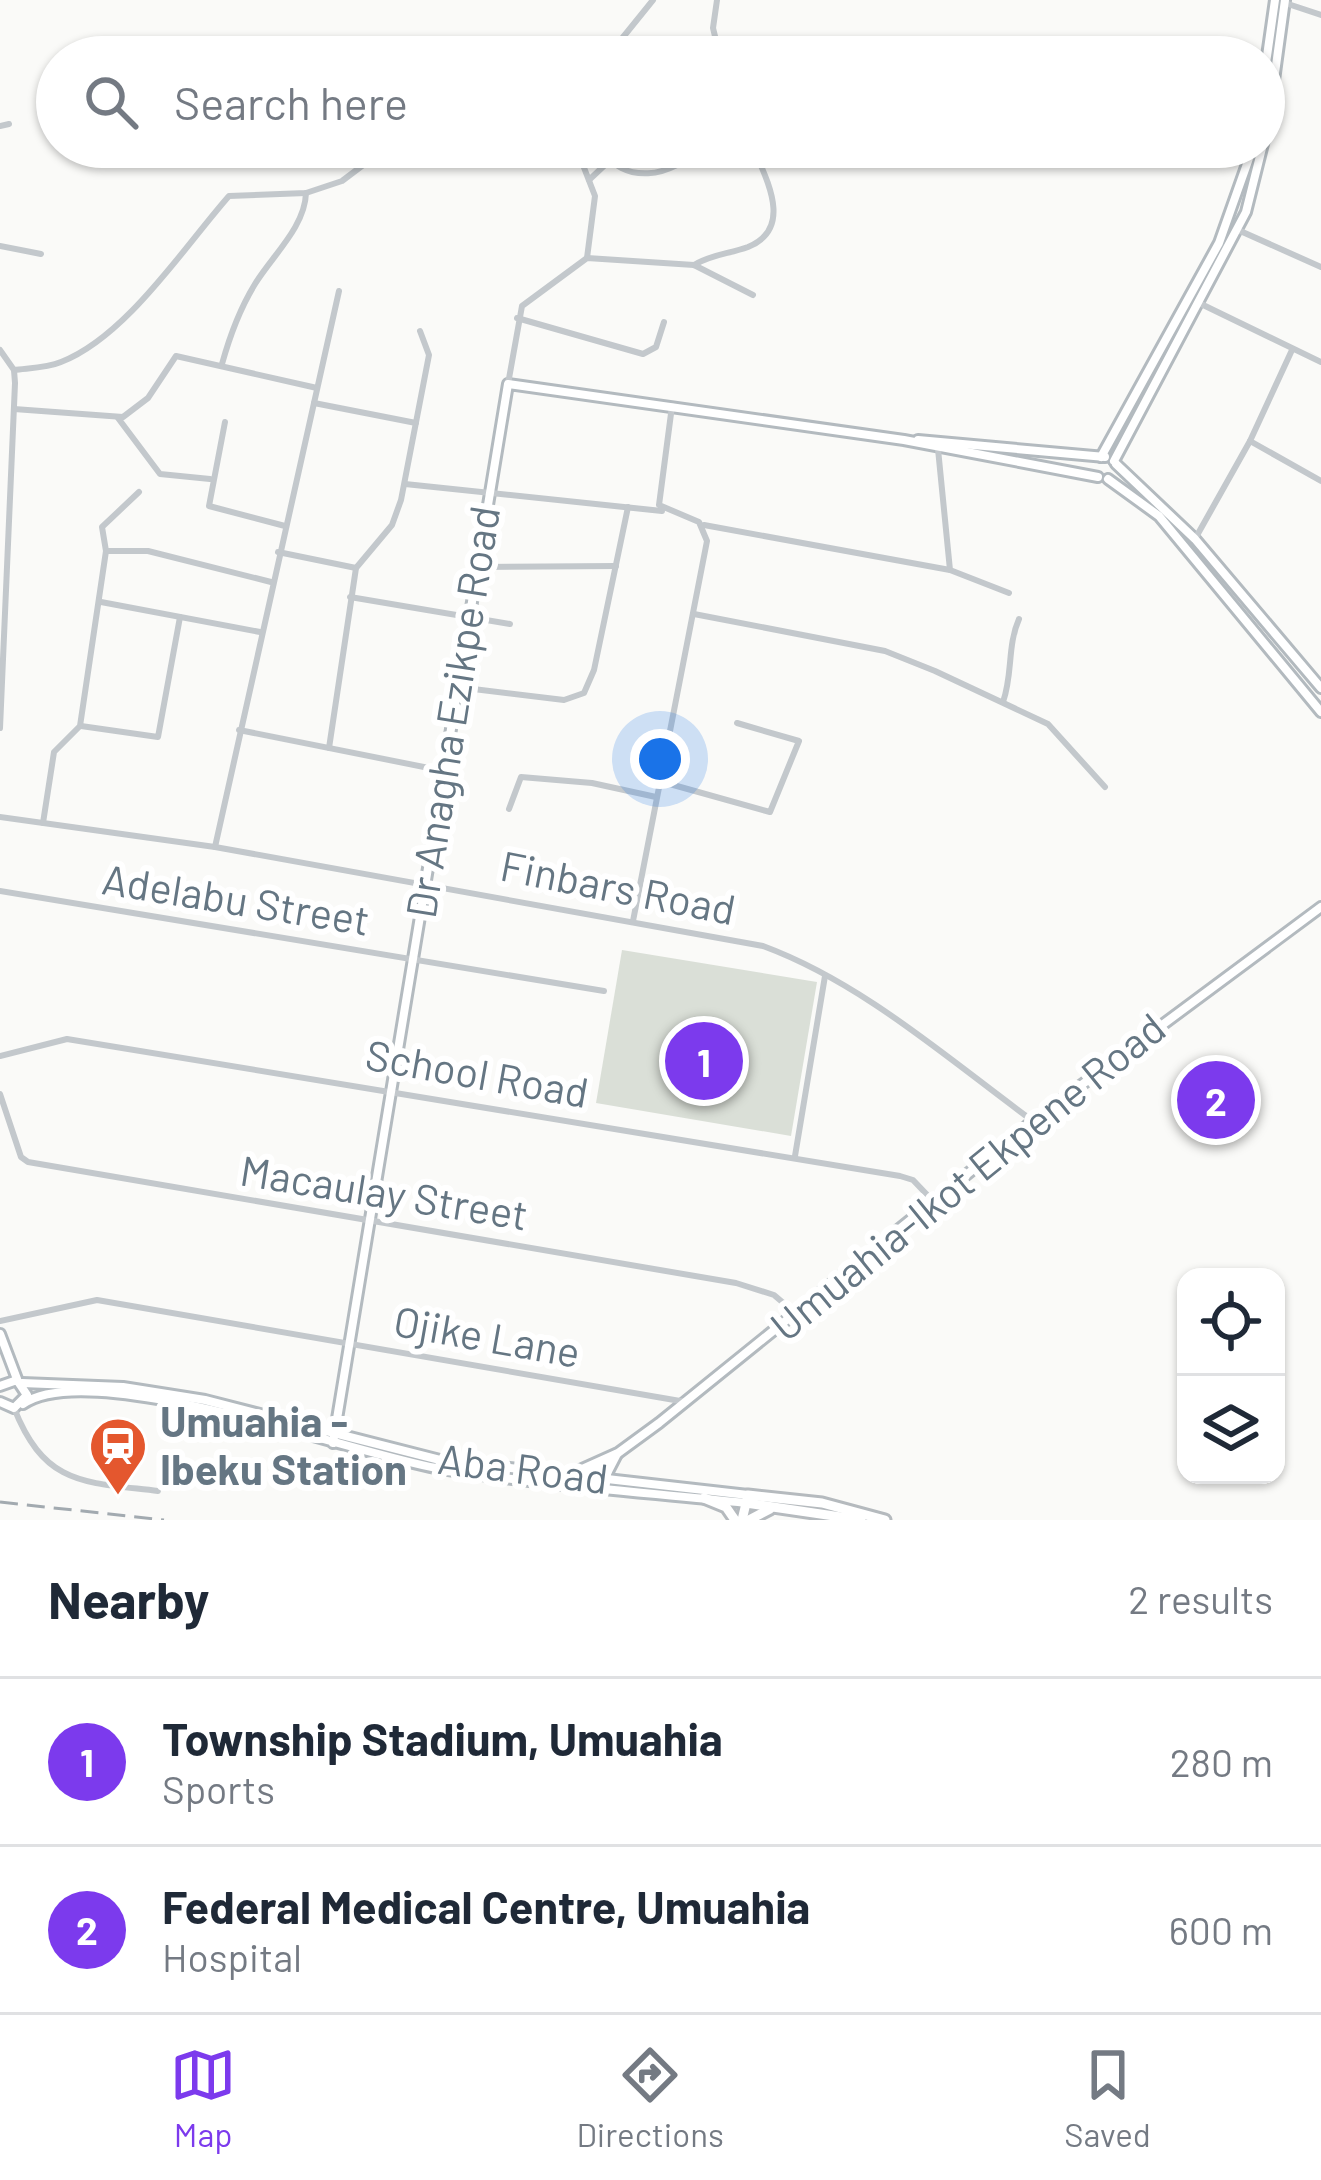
<!DOCTYPE html>
<html lang="en">
<head>
<meta charset="utf-8">
<style>
  :root { --surface:#fff; --page:#f2f2f3; --text:#1f2937; --muted:#747a83; --line:#e0e1e3; --accent:#7c3aed }
  body { margin:0; font-family:Barlow,sans-serif; background:var(--page); color:var(--text) }
  .controls { position:absolute; right:36px; bottom:36px; display:grid; overflow:hidden; border-radius:24px; box-shadow:0 3px 9px #0004 }
  .controls button { width:108px; height:108px; display:grid; place-items:center; padding:0; border:0; border-bottom:3px solid var(--line); background:var(--surface); color:var(--text); font:60px sans-serif }
  .you { position:absolute; left:660px; top:759px; width:42px; height:42px; margin:-30px; border:9px solid #fff; border-radius:50%; background:#1a73e8; box-shadow:0 0 0 18px #1a73e833 }
  .badge { display:grid; place-items:center; width:78px; height:78px; border-radius:50%; background:var(--accent); color:#fff; font-size:39px; font-weight:700 }
  .pin { position:absolute; translate:-50% -50%; border:6px solid #fff; box-shadow:0 3px 12px #0006 }
  .list { margin:0; padding:0; list-style:none }
  h2 { display:flex; justify-content:space-between; align-items:center; height:156px; margin:0; padding:0 48px; font-size:51px }
  h2 small { font-size:39px; font-weight:400; color:var(--muted) }
  .list li { display:grid; grid-template-columns:78px 1fr auto; gap:36px; align-items:center; box-sizing:border-box; height:168px; padding:0 48px; border-top:3px solid var(--line) }
  .list b { display:block; font-size:45px; white-space:nowrap }
  .list p { margin:0; font-size:39px; white-space:nowrap; color:var(--muted) }
  .list em { font-size:39px; font-style:normal; color:var(--muted) }
  .icon { flex:none; width:66px; height:66px; fill:none; stroke:currentColor; stroke-width:2; stroke-linecap:round; stroke-linejoin:round }
  .map { position:relative; flex:none; width:1321px; height:1520px; overflow:hidden }
  .search { position:absolute; background:var(--surface); box-shadow:0 3px 9px #0004; left:36px; right:36px; top:36px; height:132px; display:flex; align-items:center; gap:30px; box-sizing:border-box; padding:0 42px; border-radius:66px; color:var(--muted); font-size:45px }
  .sheet { height:492px; background:var(--surface) }
  nav { display:flex; justify-content:space-around; align-items:center; box-sizing:border-box; height:168px; border-top:3px solid var(--line); background:var(--surface); font-size:33px; color:var(--muted) }
  nav a { display:grid; justify-items:center; gap:6px }
  nav .on { color:var(--accent) }
  .map>svg:first-child { display:block }
  .pitch { fill:#dadfd7 }
  .lines { fill:none; stroke-linecap:round; stroke-linejoin:round }
  .secondary-casing { stroke:#b3babf; stroke-width:14 }
  .primary-casing { stroke:#b5babe; stroke-width:15 }
  .street { stroke:#c3c8cc; stroke-width:6 }
  .secondary { stroke:#fff; stroke-width:8 }
  .primary { stroke:#fff; stroke-width:9 }
  .rail { stroke:#a2aab0; stroke-width:3; stroke-dasharray:18 9; stroke-linecap:butt }
  .labels { text-anchor:middle; stroke-width:12; stroke-linejoin:round; paint-order:stroke }
  .street-label { font-size:42px; fill:#657683; stroke:#fff }
  .poi-label { font-size:42px; font-weight:bold; fill:#657683; stroke:#fff; text-anchor:start }
</style>
</head>
<body>
<div class="map">
<svg width="1321" height="1520" viewBox="0 0 1321 1520">
  <rect width="100%" height="100%" fill="#fafaf8"/>
  <polygon class="pitch" points="622,950 817,982 791,1136 596,1103"/>
  <g class="lines">
    <defs>
      <g id="secondary">
        <polyline points="1264,77 1275,0"/>
        <polyline points="918,440 1105,457"/>
        <polyline points="1101,457 1219,243 1253,147"/>
        <polyline points="1114,461 1246,212 1268,124 1285,0"/>
        <polyline points="1116,464 1195,539 1321,688"/>
        <polyline points="1108,479 1159,516 1321,712"/>
        <polyline points="0,1334 17,1379"/>
        <polyline points="22,1383 123,1387 205,1400 440,1460 748,1495"/>
        <polyline points="0,1386 17,1380 27,1395 14,1408 0,1402"/>
        <path d="M23 1404C90 1357 352 1453 436 1468 538 1485 643 1492 746 1503"/>
        <polyline points="333,1443 508,384 904,440 1098,477"/>
        <polyline points="569,1475 618,1453 659,1423 1033,1121 1321,907"/>
        <polyline points="602,1483 617,1454"/>
      </g>
      <g id="primary">
        <polyline points="704,1498 726,1507 735,1520"/>
        <polyline points="746,1503 861,1520"/>
        <polyline points="742,1520 748,1495 822,1503 885,1520"/>
        <polyline points="749,1520 770,1509"/>
      </g>
    </defs>
    <use href="#secondary" class="secondary-casing"/>
    <use href="#primary" class="primary-casing"/>
    <g class="street">
      <polyline points="717,0 713,28 720,57"/>
      <polyline points="1285,3 1321,15"/>
      <polyline points="607,57 653,0"/>
      <polyline points="0,126 9,124"/>
      <polyline points="576,147 595,196 587,258"/>
      <path d="M600 147C622 186 673 178 699 147"/>
      <polyline points="678,147 688,159"/>
      <polyline points="589,180 624,147"/>
      <polyline points="1238,230 1321,267"/>
      <polyline points="0,246 41,254"/>
      <path d="M694 265C712 254 729 254 748 247 795 228 765 177 753 147"/>
      <polyline points="1199,303 1321,362"/>
      <polyline points="517,318 643,354 656,347 664,322"/>
      <polyline points="0,350 14,370 15,383 0,728"/>
      <polyline points="1292,350 1250,441 1321,481"/>
      <path d="M222 364C230 335 239 310 255 284 272 256 305 227 306 193"/>
      <path d="M14 370C29 368 47 368 61 362 126 337 184 247 229 196L306 193 342 181 387 147"/>
      <polyline points="508,384 522,306 587,258 694,265 753,295"/>
      <polyline points="314,403 416,423"/>
      <polyline points="14,409 123,417 148,398 176,356 317,388"/>
      <polyline points="118,418 160,474 210,479"/>
      <polyline points="225,422 209,506 285,526"/>
      <polyline points="938,449 950,570 1009,593"/>
      <polyline points="405,484 662,511"/>
      <polyline points="704,525 950,570"/>
      <polyline points="1195,539 1250,441"/>
      <polyline points="106,551 102,527 139,492"/>
      <polyline points="278,552 356,568"/>
      <polyline points="477,567 616,566"/>
      <polyline points="350,597 510,624"/>
      <polyline points="101,602 260,632"/>
      <polyline points="694,614 885,651 935,671 1048,724 1105,787"/>
      <polyline points="457,687 564,700 584,693 594,670 628,507"/>
      <path d="M1003 702C1013 674 1007 646 1019 619"/>
      <polyline points="81,726 158,737 180,617"/>
      <polyline points="239,730 444,771"/>
      <polyline points="329,748 356,568 392,525 401,500 429,355 420,331"/>
      <polyline points="659,781 770,812 799,741 737,723"/>
      <polyline points="509,809 521,777 592,783 656,797"/>
      <path d="M0 817 215 847 763 946C863 983 948 1059 1033 1121"/>
      <polyline points="43,823 54,752 80,726 106,551 148,551 271,582"/>
      <polyline points="215,847 339,291"/>
      <polyline points="0,891 604,991"/>
      <polyline points="633,921 707,541 699,522 659,505 672,406"/>
      <polyline points="0,1056 67,1039 900,1176 913,1180 933,1201"/>
      <polyline points="0,1094 21,1157 28,1162 736,1283 774,1295 794,1312"/>
      <polyline points="795,1156 825,976"/>
      <polyline points="0,1321 97,1300 686,1402"/>
      <path d="M14 1408C45 1486 84 1482 158 1491"/>
    </g>
    <use href="#secondary" class="secondary"/>
    <use href="#primary" class="primary"/>
    <polyline class="rail" points="0,1502 164,1520"/>
  </g>
  <defs>
    <symbol id="station-pin" viewBox="-11 -11 22 30"><path d="M0 17L-7.5 6A9.5 9.5 0 1 1 7.5 6Z" fill="#e4572e" stroke="#fff"/><path d="M-3-6H3Q5-6 5-4V2Q5 4 3 4L4.5 6H3L1.5 4h-3L-3 6H-4.5L-3 4Q-5 4-5 2V-4Q-5-6-3-6ZM-3.5-4v3h7v-3ZM-3.5 1v1.5H-2V1ZM2 1v1.5H3.5V1Z" fill="#fff"/></symbol>
  </defs>
  <g fill-rule="evenodd">
    <use href="#station-pin" x="85" y="1413" width="66" height="90"/>
  </g>
  <g class="labels">
    <g class="street-label">
      <text transform="translate(453 712) rotate(-81)" y="15">Dr Anagha Ezikpe Road</text>
      <text transform="translate(618 888) rotate(11)" y="15">Finbars Road</text>
      <text transform="translate(236 900) rotate(9)" y="15">Adelabu Street</text>
      <text transform="translate(477 1074) rotate(10)" y="15">School Road</text>
      <text transform="translate(968 1177) rotate(-39)" y="15">Umuahia-Ikot Ekpene Road</text>
      <text transform="translate(384 1193) rotate(9)" y="15">Macaulay Street</text>
      <text transform="translate(487 1337) rotate(10)" y="15">Ojike Lane</text>
      <text transform="translate(523 1469) rotate(7)" y="15">Aba Road</text>
    </g>
    <g class="poi-label">
      <text x="160" y="1437">Umuahia -<tspan x="160" dy="48">Ibeku Station</tspan></text>
    </g>
  </g>
</svg>
<div class="controls">
<button><svg class="icon" aria-label="locate" viewBox="0 0 24 24"><circle cx="12" cy="12" r="6"/><path d="M12 2v4M12 18v4M2 12h4M18 12h4"/></svg></button>
<button><svg class="icon" aria-label="layers" viewBox="0 0 24 24"><path d="M12 4l9 5-9 5-9-5zM3 14l9 5 9-5"/></svg></button>
</div>
<div class="you"></div>
<div class="pin badge" style="left:704px;top:1061px">1</div>
<div class="pin badge" style="left:1216px;top:1100px">2</div>
<div class="search"><svg class="icon" aria-label="search" viewBox="0 0 24 24"><circle cx="10" cy="10" r="6"/><path d="M15 15l6 6"/></svg>Search here</div>
</div>
<section class="sheet">
<h2>Nearby<small>2 results</small></h2>
<ul class="list">
<li><span class="badge">1</span><div><b>Township Stadium, Umuahia</b><p>Sports</p></div><em>280 m</em></li>
<li><span class="badge">2</span><div><b>Federal Medical Centre, Umuahia</b><p>Hospital</p></div><em>600 m</em></li>
</ul>
</section>
<nav>
<a class="on"><svg class="icon" aria-label="map" viewBox="0 0 24 24"><path d="M3 6l6-2 6 2 6-2v14l-6 2-6-2-6 2zM9 4v14M15 6v14"/></svg>Map</a>
<a><svg class="icon" aria-label="directions" viewBox="0 0 24 24"><path d="M12 3l9 9-9 9-9-9zM9 14v-3h6M13 9l2 2-2 2"/></svg>Directions</a>
<a><svg class="icon" aria-label="saved" viewBox="0 0 24 24"><path d="M7 4h10v16l-5-4-5 4z"/></svg>Saved</a>
</nav>
</body>
</html>
